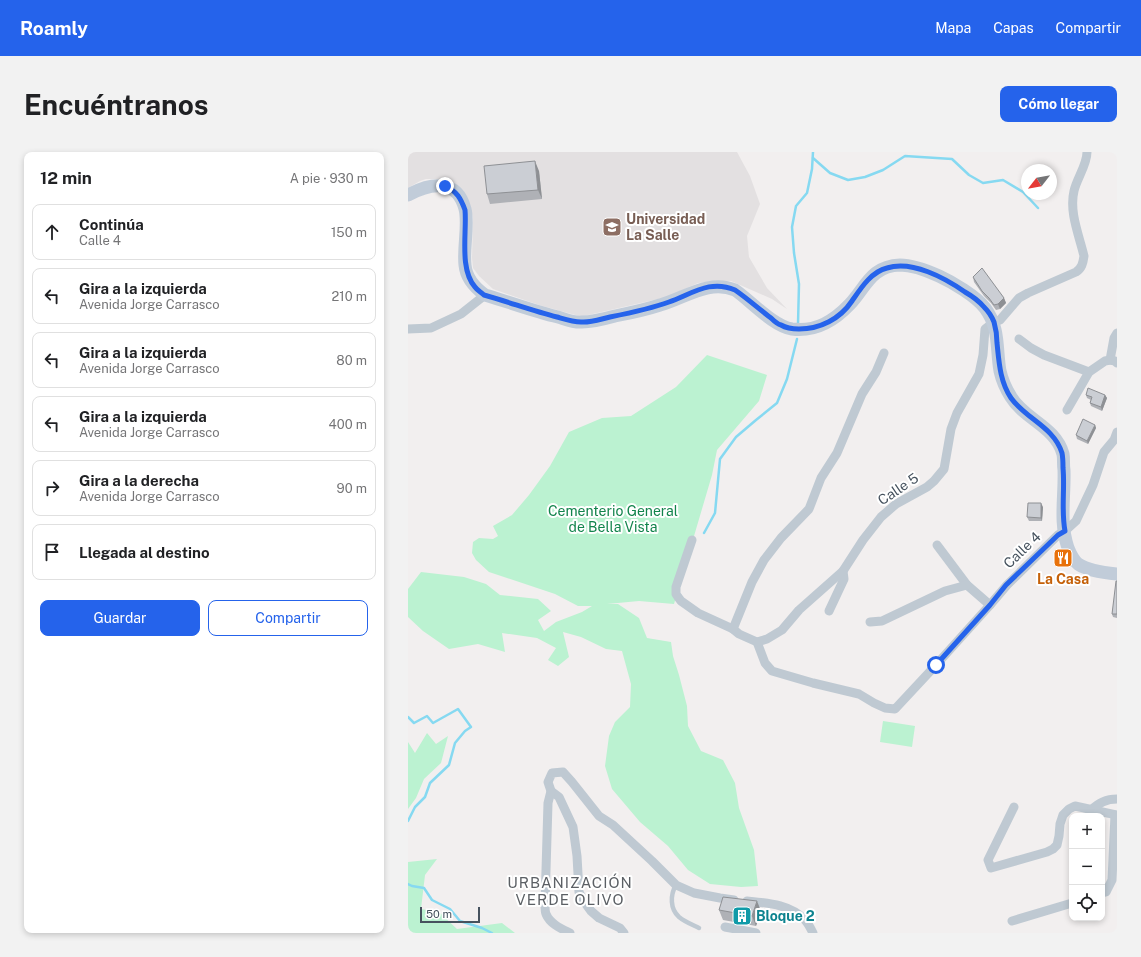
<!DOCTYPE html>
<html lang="es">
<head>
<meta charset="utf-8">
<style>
  :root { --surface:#fff; --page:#f2f2f2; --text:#202124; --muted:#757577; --line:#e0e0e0; --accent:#2563eb }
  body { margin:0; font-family:"Public Sans",sans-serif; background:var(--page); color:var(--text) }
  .controls { position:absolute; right:12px; bottom:12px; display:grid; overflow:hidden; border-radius:8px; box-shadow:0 2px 6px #0003 }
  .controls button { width:36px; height:36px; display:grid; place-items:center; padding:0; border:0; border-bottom:1px solid var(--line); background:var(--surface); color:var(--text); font:20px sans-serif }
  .compass { position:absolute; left:613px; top:12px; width:36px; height:36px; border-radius:50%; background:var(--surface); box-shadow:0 2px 6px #0003; rotate:239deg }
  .scale { position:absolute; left:12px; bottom:10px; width:60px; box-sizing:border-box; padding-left:4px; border:2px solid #46525e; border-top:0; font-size:11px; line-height:14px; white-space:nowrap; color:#46525e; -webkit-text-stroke:3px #fff; paint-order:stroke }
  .stop { position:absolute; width:12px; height:12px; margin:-9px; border:3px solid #2563eb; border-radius:50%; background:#fff }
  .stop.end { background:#2563eb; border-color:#fff; box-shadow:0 1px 4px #0008 }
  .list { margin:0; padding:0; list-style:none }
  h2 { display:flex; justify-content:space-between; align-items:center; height:52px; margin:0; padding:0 16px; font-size:17px }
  h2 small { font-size:13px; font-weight:400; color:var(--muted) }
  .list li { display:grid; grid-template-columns:26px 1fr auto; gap:12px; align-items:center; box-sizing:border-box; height:56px; margin:0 8px 8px; padding:0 8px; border:1px solid var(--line); border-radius:8px }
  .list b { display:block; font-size:15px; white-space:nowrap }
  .list p { margin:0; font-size:13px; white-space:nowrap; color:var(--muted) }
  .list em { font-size:13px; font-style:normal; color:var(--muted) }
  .actions { display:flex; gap:8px; padding:12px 16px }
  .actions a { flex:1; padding:9px 0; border:1px solid var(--accent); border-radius:8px; text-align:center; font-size:14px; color:var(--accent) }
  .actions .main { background:var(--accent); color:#fff }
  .icon { flex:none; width:22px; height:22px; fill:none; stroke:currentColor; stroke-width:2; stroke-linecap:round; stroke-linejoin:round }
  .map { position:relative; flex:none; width:709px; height:781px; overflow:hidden; border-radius:8px }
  header { display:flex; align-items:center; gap:24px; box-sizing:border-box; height:56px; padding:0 20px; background:var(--accent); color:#fff }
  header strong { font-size:19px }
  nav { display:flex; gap:22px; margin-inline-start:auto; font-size:14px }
  .intro { display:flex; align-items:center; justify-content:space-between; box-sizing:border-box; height:96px; padding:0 24px }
  h1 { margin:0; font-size:28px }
  .button { padding:10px 18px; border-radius:8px; background:var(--accent); color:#fff; font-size:14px; font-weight:700 }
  main { display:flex; gap:24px; padding:0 24px }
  aside { flex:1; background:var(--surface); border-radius:8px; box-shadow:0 2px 6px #0003 }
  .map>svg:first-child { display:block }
  .education { fill:#e3e0e1 }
  .green { fill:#bbf2d1 }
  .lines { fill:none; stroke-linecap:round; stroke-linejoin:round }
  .stream { stroke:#86d9f1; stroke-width:2.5 }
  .service { stroke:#bfc9d2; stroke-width:4.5 }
  .minor { stroke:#bfc9d2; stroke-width:9 }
  .secondary { stroke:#c1ccd9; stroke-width:13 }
  .wall { fill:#afb1b6 }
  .shaded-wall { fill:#8e9094 }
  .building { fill:#cbced4; stroke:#8e9094 }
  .route { stroke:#2563eb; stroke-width:5 }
  .labels { text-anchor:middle; stroke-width:4; stroke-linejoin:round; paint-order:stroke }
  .education-label { font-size:14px; font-weight:bold; fill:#785e54; stroke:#fff; text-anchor:start }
  .street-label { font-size:14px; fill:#46525e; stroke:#fff }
  .park-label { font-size:14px; fill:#12844c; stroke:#fff }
  .food-label { font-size:14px; font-weight:bold; fill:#c56008; stroke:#fff }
  .culture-label { font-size:14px; font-weight:bold; fill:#0d838f; stroke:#fff; text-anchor:start }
  .neighbourhood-label { font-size:15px; letter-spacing:1px; fill:#5b5f64; stroke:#fff }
</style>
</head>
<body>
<header>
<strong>Roamly</strong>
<nav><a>Mapa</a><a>Capas</a><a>Compartir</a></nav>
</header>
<div class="intro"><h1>Encuéntranos</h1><a class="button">Cómo llegar</a></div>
<main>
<aside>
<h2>12 min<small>A pie · 930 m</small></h2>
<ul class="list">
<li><svg class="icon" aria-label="ahead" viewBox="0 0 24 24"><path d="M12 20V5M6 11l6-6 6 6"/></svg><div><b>Continúa</b><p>Calle 4</p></div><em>150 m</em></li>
<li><svg class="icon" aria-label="left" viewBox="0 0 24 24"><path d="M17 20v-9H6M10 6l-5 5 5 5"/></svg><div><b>Gira a la izquierda</b><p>Avenida Jorge Carrasco</p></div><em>210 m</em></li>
<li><svg class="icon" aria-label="left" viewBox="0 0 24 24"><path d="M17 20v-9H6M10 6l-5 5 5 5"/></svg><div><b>Gira a la izquierda</b><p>Avenida Jorge Carrasco</p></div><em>80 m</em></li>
<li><svg class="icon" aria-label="left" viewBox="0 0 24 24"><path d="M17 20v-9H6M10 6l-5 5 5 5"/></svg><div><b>Gira a la izquierda</b><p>Avenida Jorge Carrasco</p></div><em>400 m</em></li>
<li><svg class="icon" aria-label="right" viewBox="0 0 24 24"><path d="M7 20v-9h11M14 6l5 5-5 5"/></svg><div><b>Gira a la derecha</b><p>Avenida Jorge Carrasco</p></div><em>90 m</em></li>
<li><svg class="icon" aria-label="arrive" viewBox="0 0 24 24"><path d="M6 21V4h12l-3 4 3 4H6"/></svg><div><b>Llegada al destino</b></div></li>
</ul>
<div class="actions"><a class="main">Guardar</a><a>Compartir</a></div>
</aside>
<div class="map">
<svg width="709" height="781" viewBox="0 0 709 781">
  <rect width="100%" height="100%" fill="#f2efef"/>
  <polygon class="education" points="0,0 329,0 342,24 352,52 339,84 341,105 359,136 379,157 364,147 323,129 305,129 290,131 259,145 176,164 171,164 131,153 85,137 71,124 65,116 64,106 65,66 62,53 49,33 41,29 33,27 18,27 12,29 0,36"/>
  <g class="green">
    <polygon points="299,203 359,223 351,249 309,298 304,323 266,452 231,449 199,452 210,452 231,466 239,486 263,490 265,504 271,523 279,554 280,574 293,599 315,608 327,631 331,656 346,698 350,734 333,735 302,732 280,718 260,694 232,670 204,637 197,614 201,584 207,570 222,555 223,532 214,499 198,497 173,485 155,480 161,505 150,514 140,508 148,496 129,486 94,481 97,500 70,492 41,497 15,479 0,465 0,437 13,420 56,425 78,432 92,443 130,447 143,459 130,468 136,479 148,470 174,460 184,454 170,454 147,442 81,420 68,408 64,401 65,390 71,386 85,387 90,384 85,374 104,363 121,343 142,314 161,280 194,266 223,264 268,235"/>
    <polygon points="475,569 507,574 504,595 472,590"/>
    <polygon points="19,581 28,592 40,584 33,611 16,627 8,646 0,657 0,590 7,601"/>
    <polygon points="29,707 17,723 13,757 31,760 49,777 94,771 107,781 0,781 0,710"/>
  </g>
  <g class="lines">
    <g class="stream">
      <polyline points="405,6 422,21 440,28 457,25 475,18 497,4 544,7 561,23 575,31 595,28 615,40 630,56"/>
      <polyline points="390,172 391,132 386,101 384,75 388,54 399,41 404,17 405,0"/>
      <polyline points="296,381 307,361 312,307 328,285 348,268 369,251 379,227 389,187"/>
      <polyline points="0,565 6,571 19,564 25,571 50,557 63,575 57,579 47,591 41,613 22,631 17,645 7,655 0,669"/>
      <polyline points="0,732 4,734 16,736 24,748 42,757 52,769 74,776 84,781"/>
    </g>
    <path class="service" d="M268 733C262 743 262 757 271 765 277 770 285 773 291 776"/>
    <g class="minor">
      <polyline points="0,177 23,176 53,162 77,143"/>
      <polyline points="611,187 623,196 636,203 681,220"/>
      <polyline points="702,208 706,186 709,181"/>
      <polyline points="659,258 681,220 697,209 702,208 707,209 709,211"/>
      <polyline points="284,388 268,435 268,442 270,445 273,449 290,461 325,477 331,482 349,490 357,511 364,519 405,531 451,542 466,551 477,556 487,557 528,513 582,453 599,433 650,383 657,379 668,369 685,333 696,300 706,288 709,280"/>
      <polyline points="529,393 559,433 582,453"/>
      <polyline points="421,459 436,427 435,419"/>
      <polyline points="462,470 474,469 537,439 559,433"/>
      <polyline points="325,477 344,430 356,408 373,386 401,357 413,326 429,301 454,242 468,220 476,201"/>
      <path d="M349 490 359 487 374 478 391 458 435 419 455 388 473 365 488 352 519 335 526 329 536 317 543 277 549 261 571 222 575 203 577 177 586 170 592 168 611 146 620 141 668 120C674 116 675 111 676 104 671 83 661 60 666 39 669 26 679 13 679 0"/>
      <polyline points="143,639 151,645 165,675 169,704 171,740 175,748 183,759 191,766 212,776 216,781"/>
      <polyline points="606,655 580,708 583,716 639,700 645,697 649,693 651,684 652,672 655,663 661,657 667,654 709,663"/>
      <path d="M683 658C691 651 698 647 709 647"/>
      <polyline points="694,741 698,740 704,728 707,663"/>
      <path d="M339 749C359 751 382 752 397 768 400 771 403 777 405 781"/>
      <polyline points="604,769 664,751"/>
      <polyline points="317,775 348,781"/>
      <path d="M162 781C154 777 142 772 138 762 137 760 137 755 137 752L140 651 143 639 140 630 144 621 155 620 164 630 191 664 205 673 244 709 268 733 286 741 312 746 326 748"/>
    </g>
    <path class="secondary" d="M0 43C22 31 49 26 57 57 61 72 55 96 57 113 58 125 66 135 77 143 101 150 125 159 150 165 157 167 166 171 174 170 185 170 196 167 207 164 222 161 237 158 252 153 277 146 301 127 327 138 343 149 365 174 384 177 408 180 426 169 442 152 458 135 463 114 492 113 503 113 520 119 531 124 544 130 568 144 577 156 592 176 588 196 592 219 594 228 598 237 603 245 616 267 648 275 655 302 656 307 655 313 656 318 657 345 651 369 660 396 662 401 665 408 670 412 679 418 698 421 709 422"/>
  </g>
  <g class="wall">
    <polygon points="131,19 134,47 82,52 79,42"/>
    <polygon points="565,125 596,146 598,151 592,157 588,158 583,151 576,144 566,130"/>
    <polygon points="678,243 697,243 699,246 694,259 683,254 682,251 683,248 679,246"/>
    <polygon points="687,273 688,276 680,292 669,287 668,283"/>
    <polygon points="635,355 634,369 621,369 619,365"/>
    <polygon points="709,429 709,466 705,465 704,462"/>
    <polygon points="311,758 353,759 348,774 315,768"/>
  </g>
  <g class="shaded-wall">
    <polygon points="127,9 131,19 134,47 130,38"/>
    <polygon points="596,146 598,151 592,157 590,152"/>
    <polygon points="697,243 699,246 694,259 693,255"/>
    <polygon points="687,273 688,276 680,292 679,289"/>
    <polygon points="633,351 635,355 634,369 633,366"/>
    <polygon points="349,749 353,759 348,774 344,764"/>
  </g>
  <g class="building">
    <polygon points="127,9 130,38 79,42 76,14"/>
    <polygon points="574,116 596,146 590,152 586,153 581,146 574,139 565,125"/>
    <polygon points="680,236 697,243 693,255 682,251 684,245 678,243"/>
    <polygon points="675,267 687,273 679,289 668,283"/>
    <polygon points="620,351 633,351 633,366 619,365"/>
    <polygon points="708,429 709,429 709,462 704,462"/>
    <polygon points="315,745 349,749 344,764 311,758"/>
  </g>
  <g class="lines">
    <path class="route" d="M37 34C49 39 53 47 57 58 59 80 51 117 67 135 69 138 73 140 76 143 101 150 125 159 149 165 156 167 165 170 173 170 182 171 193 167 202 165 222 161 242 157 261 150 284 142 302 127 327 138 340 147 351 157 363 166 366 169 369 172 373 173 378 176 385 177 391 177 412 177 432 167 444 149 453 136 463 120 479 116 504 108 537 126 557 140 564 144 571 149 576 155 580 159 584 165 586 170 588 177 589 184 589 191 591 210 592 230 603 246 618 267 646 275 654 301 655 306 655 311 655 316 657 337 653 358 657 379L650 383 598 433 582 453 528 513"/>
  </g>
  <defs>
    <symbol id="university-square" viewBox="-11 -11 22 22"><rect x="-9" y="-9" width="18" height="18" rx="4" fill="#8d6e63" stroke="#fff"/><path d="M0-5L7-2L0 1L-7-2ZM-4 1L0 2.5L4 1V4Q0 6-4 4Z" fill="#fff"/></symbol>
    <symbol id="restaurant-square" viewBox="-11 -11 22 22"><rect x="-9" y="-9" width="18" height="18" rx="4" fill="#e8710a" stroke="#fff"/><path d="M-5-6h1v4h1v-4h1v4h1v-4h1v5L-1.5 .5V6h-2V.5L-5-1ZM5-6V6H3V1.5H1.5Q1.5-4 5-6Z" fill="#fff"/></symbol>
    <symbol id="building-square" viewBox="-11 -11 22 22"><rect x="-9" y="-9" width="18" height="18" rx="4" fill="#0f9aa8" stroke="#fff"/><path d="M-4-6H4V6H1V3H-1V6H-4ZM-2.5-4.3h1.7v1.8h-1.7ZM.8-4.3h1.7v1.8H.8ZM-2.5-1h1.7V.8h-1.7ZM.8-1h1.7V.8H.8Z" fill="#fff"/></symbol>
  </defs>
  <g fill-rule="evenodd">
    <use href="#university-square" x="193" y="64" width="22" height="22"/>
    <use href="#restaurant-square" x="644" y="395" width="22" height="22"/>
    <use href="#building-square" x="323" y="753" width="22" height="22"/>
  </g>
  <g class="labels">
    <g class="education-label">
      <text x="218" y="72">Universidad<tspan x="218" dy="16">La Salle</tspan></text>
    </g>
    <g class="street-label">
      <text transform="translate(490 337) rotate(-34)" y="5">Calle 5</text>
      <text transform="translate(614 398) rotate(-44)" y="5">Calle 4</text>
    </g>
    <g class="park-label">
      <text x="205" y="364">Cementerio General<tspan x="205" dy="16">de Bella Vista</tspan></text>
    </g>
    <g class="food-label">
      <text x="655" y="432">La Casa</text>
    </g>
    <g class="culture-label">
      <text x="348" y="769">Bloque 2</text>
    </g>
    <g class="neighbourhood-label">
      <text x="162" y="736">URBANIZACIÓN<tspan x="162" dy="17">VERDE OLIVO</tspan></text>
    </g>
  </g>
</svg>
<div class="controls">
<button>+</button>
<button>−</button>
<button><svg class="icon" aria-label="locate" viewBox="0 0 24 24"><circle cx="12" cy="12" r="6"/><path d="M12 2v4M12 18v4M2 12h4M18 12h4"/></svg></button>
</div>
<svg class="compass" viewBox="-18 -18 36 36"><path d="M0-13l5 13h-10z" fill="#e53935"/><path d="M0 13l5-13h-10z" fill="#757577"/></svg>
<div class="scale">50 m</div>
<div class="stop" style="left:528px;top:513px"></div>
<div class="stop end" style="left:37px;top:34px"></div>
</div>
</main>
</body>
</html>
